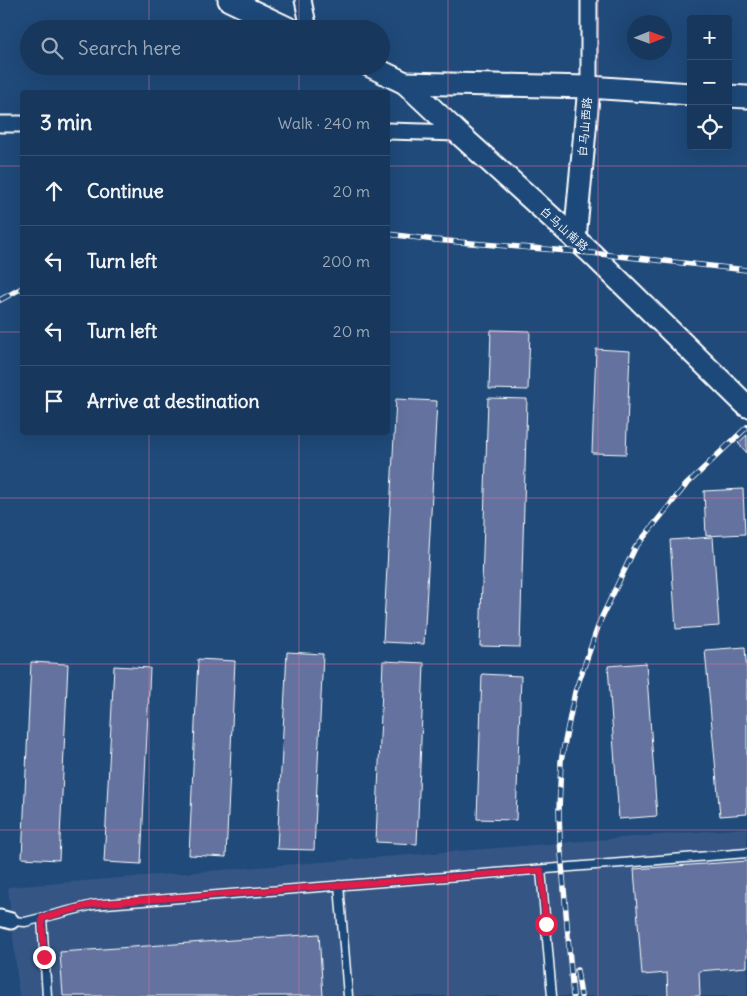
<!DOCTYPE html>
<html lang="en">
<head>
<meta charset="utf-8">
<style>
  :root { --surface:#17385c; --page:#203f62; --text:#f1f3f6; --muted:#9eacbb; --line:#365272 }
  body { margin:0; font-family:Delius,"LXGW WenKai TC",sans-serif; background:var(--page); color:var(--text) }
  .controls { position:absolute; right:15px; top:15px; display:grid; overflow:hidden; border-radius:5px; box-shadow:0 5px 20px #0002 }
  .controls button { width:45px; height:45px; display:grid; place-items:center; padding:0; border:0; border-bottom:1px solid var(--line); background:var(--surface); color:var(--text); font:25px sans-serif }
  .compass { position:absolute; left:627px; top:15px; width:45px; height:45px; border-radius:50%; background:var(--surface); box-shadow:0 5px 20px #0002; rotate:89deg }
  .stop { position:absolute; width:15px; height:15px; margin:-11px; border:4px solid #e11d48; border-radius:50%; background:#fff }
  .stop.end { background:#e11d48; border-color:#fff; box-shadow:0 1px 5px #0008 }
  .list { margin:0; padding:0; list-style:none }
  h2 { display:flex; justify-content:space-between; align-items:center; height:65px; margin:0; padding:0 20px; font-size:21px }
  h2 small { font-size:16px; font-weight:400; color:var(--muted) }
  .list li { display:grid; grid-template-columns:32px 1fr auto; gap:15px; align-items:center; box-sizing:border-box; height:70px; padding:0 20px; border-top:1px solid var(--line) }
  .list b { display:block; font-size:19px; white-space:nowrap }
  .list em { font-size:16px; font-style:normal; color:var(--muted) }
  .icon { flex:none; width:28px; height:28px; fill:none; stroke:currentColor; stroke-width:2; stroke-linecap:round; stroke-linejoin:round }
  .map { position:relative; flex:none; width:747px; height:996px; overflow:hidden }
  .search { position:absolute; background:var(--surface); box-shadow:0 5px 20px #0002; left:20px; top:20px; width:370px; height:55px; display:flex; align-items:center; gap:12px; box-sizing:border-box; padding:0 18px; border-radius:28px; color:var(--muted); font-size:19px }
  .panel { position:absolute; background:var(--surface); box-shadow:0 5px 20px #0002; left:20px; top:90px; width:370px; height:345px; border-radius:5px }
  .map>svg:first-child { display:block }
  .built { fill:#345685 }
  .building { fill:#64729e; stroke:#fff }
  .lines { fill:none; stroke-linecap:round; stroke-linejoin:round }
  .lane-casing { stroke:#fff; stroke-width:11 }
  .street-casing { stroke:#fff; stroke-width:19 }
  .secondary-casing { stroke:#fff; stroke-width:25 }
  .lane { stroke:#1f4a7a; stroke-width:8 }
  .street { stroke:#1f4a7a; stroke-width:15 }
  .secondary { stroke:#1f4a7a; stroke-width:21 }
  .rail-casing { stroke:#fff; stroke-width:5.5 }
  .rail { stroke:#1f4a7a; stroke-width:4; stroke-dasharray:11; stroke-linecap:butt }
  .route { stroke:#e11d48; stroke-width:6 }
  .grid { fill:none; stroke:#da749d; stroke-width:1; stroke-opacity:0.55 }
  .labels { text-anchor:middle; stroke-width:5; stroke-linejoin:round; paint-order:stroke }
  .street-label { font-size:12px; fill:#fff; stroke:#1f4a7a }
</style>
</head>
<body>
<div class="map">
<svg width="747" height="996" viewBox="0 0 747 996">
  <rect width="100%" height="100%" fill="#1f4a7a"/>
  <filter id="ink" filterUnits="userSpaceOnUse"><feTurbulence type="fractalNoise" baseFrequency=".02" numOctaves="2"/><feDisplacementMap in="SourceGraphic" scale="10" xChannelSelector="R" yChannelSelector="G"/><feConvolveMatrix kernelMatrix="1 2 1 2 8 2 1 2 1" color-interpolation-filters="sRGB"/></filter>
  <g filter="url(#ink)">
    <polygon class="built" points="747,828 747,996 19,996 8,887"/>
    <g class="building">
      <polygon points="491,330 530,331 528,390 489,389"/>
      <polygon points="596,349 630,351 626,454 592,453"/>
      <polygon points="488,398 527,399 520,647 480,646"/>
      <polygon points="396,399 437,401 424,644 383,642"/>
      <polygon points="747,435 747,453 738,443"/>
      <polygon points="743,489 745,534 706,536 704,491"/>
      <polygon points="713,537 719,626 676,629 670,540"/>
      <polygon points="745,647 747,674 747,814 720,816 705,650"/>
      <polygon points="287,652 323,654 314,850 277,849"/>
      <polygon points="198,659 235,661 226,857 189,855"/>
      <polygon points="383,661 424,663 417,844 376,842"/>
      <polygon points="31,662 68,664 59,860 22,858"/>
      <polygon points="646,663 657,816 619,819 608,666"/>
      <polygon points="114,666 150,668 141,864 104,862"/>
      <polygon points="482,674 521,676 516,820 477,819"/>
      <polygon points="747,861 747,967 699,971 700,996 668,996 667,973 642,975 634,869"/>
      <polygon points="319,934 323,996 63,996 60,952"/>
    </g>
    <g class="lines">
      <defs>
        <g id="lane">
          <polyline points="541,870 552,996"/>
          <polyline points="339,885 348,996"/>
          <polyline points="42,918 47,996"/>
          <polyline points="11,921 25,922 93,905 747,853"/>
        </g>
        <g id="street">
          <polyline points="303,0 309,29"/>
          <polyline points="589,0 589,87"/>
          <polyline points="0,124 22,124"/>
          <polyline points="388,131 458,133"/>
          <polyline points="0,918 11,921"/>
        </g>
        <g id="secondary">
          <polyline points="229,0 290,29"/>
          <polyline points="370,66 405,83 458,133 591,253 747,406"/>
          <polyline points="405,83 589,87"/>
          <polyline points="728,96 747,97"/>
          <polyline points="575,239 589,87 691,94"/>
        </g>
      </defs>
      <use href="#lane" class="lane-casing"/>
      <use href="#street" class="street-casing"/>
      <use href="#secondary" class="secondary-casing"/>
      <use href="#lane" class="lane"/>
      <use href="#street" class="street"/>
      <use href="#secondary" class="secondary"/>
      <defs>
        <g id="rail">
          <polyline points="388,234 435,240 591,253 747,270"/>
          <polyline points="0,300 22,288"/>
          <polyline points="577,970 581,996"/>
          <polyline points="573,996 560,841 559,811 561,761 575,692 600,621 635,548 686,485 747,427"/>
        </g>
      </defs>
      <use href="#rail" class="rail-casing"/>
      <use href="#rail" class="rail"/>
    </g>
  </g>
  <g class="lines" filter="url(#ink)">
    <polyline class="route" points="44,957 42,918 94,904 541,870 546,924"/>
  </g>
  <path class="grid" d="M149 0V29M299 0V29M448 0V996M598 0V996M149 66V92M299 66V92M0 166H22M388 166H747M0 332H22M388 332H747M149 432V996M299 432V996M0 498H747M0 664H747M0 830H747"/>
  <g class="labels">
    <g class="street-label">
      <text transform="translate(585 127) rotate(-85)" y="4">白马山西路</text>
      <text transform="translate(564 229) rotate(42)" y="4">白马山南路</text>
    </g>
  </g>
</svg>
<div class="controls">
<button>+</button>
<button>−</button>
<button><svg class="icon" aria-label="locate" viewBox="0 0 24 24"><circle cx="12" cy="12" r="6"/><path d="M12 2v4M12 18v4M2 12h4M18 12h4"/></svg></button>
</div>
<svg class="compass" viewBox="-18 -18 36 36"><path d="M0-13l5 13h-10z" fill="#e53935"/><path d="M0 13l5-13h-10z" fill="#9eacbb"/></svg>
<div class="stop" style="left:546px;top:924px"></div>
<div class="stop end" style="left:44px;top:957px"></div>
<div class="search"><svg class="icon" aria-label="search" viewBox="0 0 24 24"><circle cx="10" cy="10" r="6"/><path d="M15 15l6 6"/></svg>Search here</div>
<section class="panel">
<h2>3 min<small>Walk · 240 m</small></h2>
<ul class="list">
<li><svg class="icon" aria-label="ahead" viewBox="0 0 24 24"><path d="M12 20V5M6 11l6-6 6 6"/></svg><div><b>Continue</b></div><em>20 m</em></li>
<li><svg class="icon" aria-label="left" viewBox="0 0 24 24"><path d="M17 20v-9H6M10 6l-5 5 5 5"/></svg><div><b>Turn left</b></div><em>200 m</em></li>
<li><svg class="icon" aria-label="left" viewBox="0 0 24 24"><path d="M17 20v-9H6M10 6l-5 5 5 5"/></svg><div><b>Turn left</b></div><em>20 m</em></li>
<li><svg class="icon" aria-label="arrive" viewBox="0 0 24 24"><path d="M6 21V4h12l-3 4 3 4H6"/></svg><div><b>Arrive at destination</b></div></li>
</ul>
</section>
</div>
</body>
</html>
